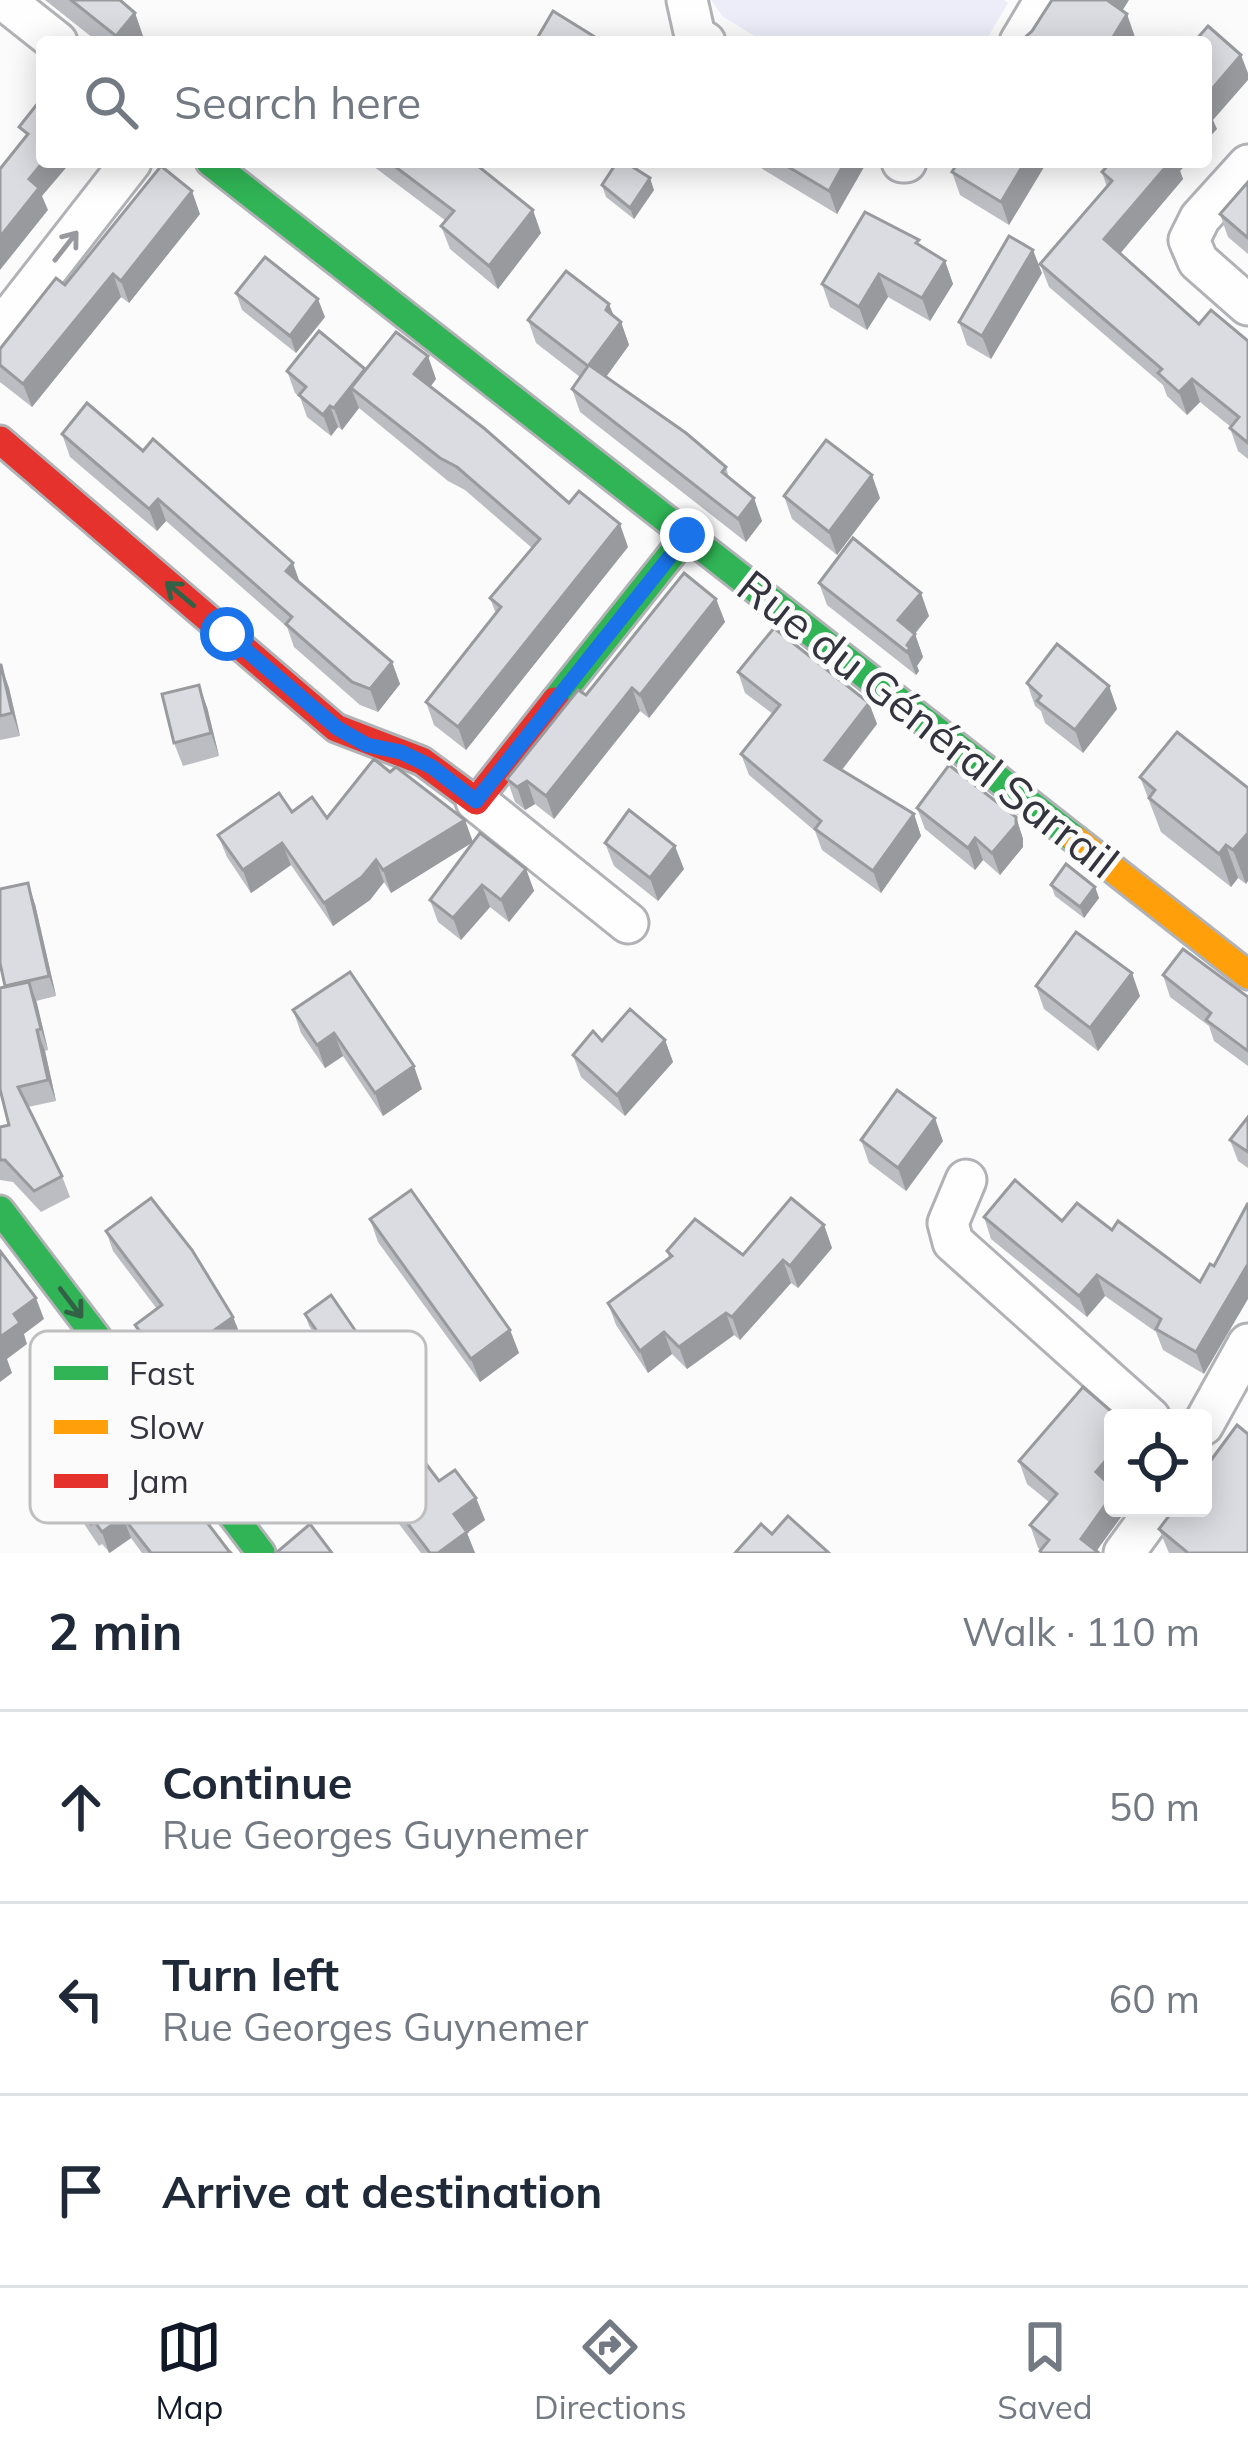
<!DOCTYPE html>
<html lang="en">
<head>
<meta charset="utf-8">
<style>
  :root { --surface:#fff; --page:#f2f2f3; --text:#1f2937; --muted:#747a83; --line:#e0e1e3; --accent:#111827 }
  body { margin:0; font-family:Mulish,sans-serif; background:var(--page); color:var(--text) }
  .controls { position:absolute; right:36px; bottom:36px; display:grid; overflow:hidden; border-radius:12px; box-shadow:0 6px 30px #0003 }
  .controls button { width:108px; height:108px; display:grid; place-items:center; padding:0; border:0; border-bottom:3px solid var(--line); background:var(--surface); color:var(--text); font:60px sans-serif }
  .stop { position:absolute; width:36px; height:36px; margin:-27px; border:9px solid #1a73e8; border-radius:50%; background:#fff }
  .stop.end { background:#1a73e8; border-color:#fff; box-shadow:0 3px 12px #0008 }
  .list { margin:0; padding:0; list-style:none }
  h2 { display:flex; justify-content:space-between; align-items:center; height:156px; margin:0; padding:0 48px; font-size:51px }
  h2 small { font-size:39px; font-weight:400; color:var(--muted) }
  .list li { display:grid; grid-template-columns:78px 1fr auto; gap:36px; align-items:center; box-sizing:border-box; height:192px; padding:0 48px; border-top:3px solid var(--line) }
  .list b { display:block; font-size:45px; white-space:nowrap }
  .list p { margin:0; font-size:39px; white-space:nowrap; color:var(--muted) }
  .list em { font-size:39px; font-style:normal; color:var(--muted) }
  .icon { flex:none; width:66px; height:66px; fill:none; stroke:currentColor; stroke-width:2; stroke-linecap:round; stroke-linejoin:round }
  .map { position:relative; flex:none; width:1248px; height:1553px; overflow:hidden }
  .search { position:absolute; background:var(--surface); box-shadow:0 6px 30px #0003; left:36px; right:36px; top:36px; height:132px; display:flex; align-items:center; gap:30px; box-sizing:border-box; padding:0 42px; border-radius:12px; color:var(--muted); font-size:45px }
  .sheet { height:732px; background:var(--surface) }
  nav { display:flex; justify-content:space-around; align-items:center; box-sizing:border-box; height:168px; border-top:3px solid var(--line); background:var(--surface); font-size:33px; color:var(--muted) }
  nav a { display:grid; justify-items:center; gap:6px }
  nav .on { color:var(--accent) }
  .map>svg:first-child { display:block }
  .green { fill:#ecedf9 }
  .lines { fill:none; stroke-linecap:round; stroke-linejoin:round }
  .street-casing { stroke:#b1b2b6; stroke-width:45 }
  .fast-casing { stroke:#b1b2b6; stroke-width:33 }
  .slow-casing { stroke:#b1b2b6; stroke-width:33 }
  .jam-casing { stroke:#b1b2b6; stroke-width:33 }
  .street { stroke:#fefefe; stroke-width:39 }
  .fast { stroke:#30b455; stroke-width:27 }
  .slow { stroke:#ff9f0a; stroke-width:27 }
  .jam { stroke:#e5322d; stroke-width:27 }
  .wall { fill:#bcbdc2 }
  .shaded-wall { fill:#999a9e }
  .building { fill:#dbdce1; stroke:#999a9e; stroke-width:3 }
  .oneway { stroke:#98999e }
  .oneway2 { stroke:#326146 }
  .route { stroke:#1a73e8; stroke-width:15 }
  .labels { text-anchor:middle; stroke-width:10; stroke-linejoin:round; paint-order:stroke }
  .street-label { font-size:45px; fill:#33343e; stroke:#fbfbfb }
  .key { fill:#fbfbfb; stroke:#bfbfc2; stroke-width:3 }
  .key-label { font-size:33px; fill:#33343e }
</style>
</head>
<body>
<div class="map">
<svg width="1248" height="1553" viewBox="0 0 1248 1553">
  <rect width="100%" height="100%" fill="#fbfbfb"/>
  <polygon class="green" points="711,0 1004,0 1008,3 985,42 764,42 722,16"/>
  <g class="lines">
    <defs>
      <g id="street">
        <polyline points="4,0 57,42"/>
        <polyline points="687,0 695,36 705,42"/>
        <polyline points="1020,42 1045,0"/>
        <polyline points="902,162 906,162"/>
        <polyline points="1248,165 1200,218 1189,240 1198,261 1248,305"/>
        <polyline points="0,330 131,162"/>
        <polyline points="476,801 628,923"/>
        <polyline points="966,1180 948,1223 953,1242 1150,1418"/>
        <polyline points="1203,1425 1248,1344"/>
        <polyline points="1124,1553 1157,1508"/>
      </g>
      <g id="fast">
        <polyline points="210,162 1076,840"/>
        <polyline points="555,701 687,535"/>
        <polyline points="0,1210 261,1553"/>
      </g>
      <polyline id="slow" points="1076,840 1248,975"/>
      <polyline id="jam" points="0,440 336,728 422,761 476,801 555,701"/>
    </defs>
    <use href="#street" class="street-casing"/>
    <use href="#fast" class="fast-casing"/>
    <use href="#slow" class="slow-casing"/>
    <use href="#jam" class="jam-casing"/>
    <use href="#street" class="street"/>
    <use href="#fast" class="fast"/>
    <use href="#slow" class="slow"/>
    <use href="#jam" class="jam"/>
  </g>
  <g class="wall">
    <polygon points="45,0 120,0 135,13 145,42 98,42"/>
    <polygon points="372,162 473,162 541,233 498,289 450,249 441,226 446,221 373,166"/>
    <polygon points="751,162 862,162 864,167 837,214"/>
    <polygon points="957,162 1047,162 1009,225 960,195 952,172"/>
    <polygon points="1111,162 1188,162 1180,171 1183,179 1120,253 1199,324 1248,341 1248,459 1238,451 1230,428 1231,427 1200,402 1187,415 1167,396 1163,385 1049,287 1040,264 1107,187 1102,172"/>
    <polygon points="1248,182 1248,254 1228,237 1220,214"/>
    <polygon points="602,185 654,190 634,219 606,197"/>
    <polygon points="200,214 129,303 121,297 32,407 0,382 0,349 65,285"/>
    <polygon points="921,246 945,261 953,284 930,321 888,297 867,330 830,307 822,284"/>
    <polygon points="1042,273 991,359 967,345 959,322"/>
    <polygon points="236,293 325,317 296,353 242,310"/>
    <polygon points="614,317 621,322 629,345 606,377 726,467 729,478 762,521 746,542 580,412 572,389 580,377 536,343 528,320"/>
    <polygon points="365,369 436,379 430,387 569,503 628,547 466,750 434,725 426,702 496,614 490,598 532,548 465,490 448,481 359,408 342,430 338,427 331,436 307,417 300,397 295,393 287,371"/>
    <polygon points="62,434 300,582 392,662 400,684 378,712 360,705 294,647 287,627 166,521 157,531 70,457"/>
    <polygon points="784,496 880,498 837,555 792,519"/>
    <polygon points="819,583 929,616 915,634 923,657 917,666 919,671 916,675 827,605"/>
    <polygon points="716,599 725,622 649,718 640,711 554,819 535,804 525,810 515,802 507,779 586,695"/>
    <polygon points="0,665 9,688 20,736 0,740"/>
    <polygon points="738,672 869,703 877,724 842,770 914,814 921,836 881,893 822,850 815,831 749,775 741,754 773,714 745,693"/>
    <polygon points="1027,683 1109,686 1117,709 1083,753 1045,723 1041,711 1035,706"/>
    <polygon points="207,707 219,756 183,766 174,743"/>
    <polygon points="1140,777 1248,788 1246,884 1238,878 1231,887 1161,832"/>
    <polygon points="917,808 1016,817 1023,839 1023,847 1000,875 983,860 975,870 925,829"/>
    <polygon points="292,812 327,818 473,842 391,893 384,882 370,900 333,926 291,865 251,893 227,857 218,835"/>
    <polygon points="605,843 684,869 658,901 614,866"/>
    <polygon points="526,869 534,891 509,922 490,907 461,940 438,922 430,900"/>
    <polygon points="1051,885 1095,887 1099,898 1084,918 1055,896"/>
    <polygon points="35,904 56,996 36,1001 48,1050 45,1051 56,1101 28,1107 62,1176 70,1197 41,1212 13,1182 0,1180 0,1127 9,1125 5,987"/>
    <polygon points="1163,975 1248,997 1248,1066 1214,1041 1209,1026 1170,997"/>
    <polygon points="1036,986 1140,996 1098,1051 1044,1009"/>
    <polygon points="293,1010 422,1089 383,1116 343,1056 325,1068 301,1033"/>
    <polygon points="665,1040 673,1062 625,1116 581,1077 573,1055 602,1041"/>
    <polygon points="1248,1117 1248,1168 1238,1161 1230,1140"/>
    <polygon points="861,1140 943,1141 906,1191 869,1163"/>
    <polygon points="984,1217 1062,1221 1112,1230 1200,1282 1214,1266 1204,1374 1163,1350 1156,1332 1105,1296 1087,1317 991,1239"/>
    <polygon points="370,1219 510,1330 519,1353 480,1382 378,1242"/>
    <polygon points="824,1225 832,1248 798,1288 791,1283 740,1340 734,1335 687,1369 672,1354 648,1373 616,1325 608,1303 669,1258 667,1251 743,1255"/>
    <polygon points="106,1231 233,1317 241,1337 205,1361 239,1406 246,1425 218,1445 142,1345 135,1325 157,1309 113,1251"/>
    <polygon points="305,1314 361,1345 335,1363 309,1326"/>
    <polygon points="52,1378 228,1550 231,1553 142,1553 131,1538 110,1553 102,1544 99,1546 76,1512 68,1490 96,1471 62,1427 55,1405 60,1401"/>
    <polygon points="1019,1461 1111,1486 1124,1513 1096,1551 1041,1550 1038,1548 1030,1525 1049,1502 1027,1484"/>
    <polygon points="439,1481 476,1498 485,1520 467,1533 475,1553 421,1553 387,1508 379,1486"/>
    <polygon points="1159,1529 1248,1553 1169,1553"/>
  </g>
  <g class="shaded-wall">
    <polygon points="1107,0 1129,0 1114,24"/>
    <polygon points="135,13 145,42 118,42 116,36"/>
    <polygon points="1127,14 1135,37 1132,42 1110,42"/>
    <polygon points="1241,55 1248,73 1248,80 1213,120 1217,129 1206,141 1206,96"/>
    <polygon points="43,162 71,162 42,196 48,210 0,270 0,237 29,179"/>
    <polygon points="845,162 862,162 864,167 837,214 829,191"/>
    <polygon points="1025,162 1047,162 1009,225 1001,202"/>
    <polygon points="1170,162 1188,162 1180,171 1183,179 1113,262 1104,239"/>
    <polygon points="650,178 654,190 634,219 630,208"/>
    <polygon points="192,191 200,214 129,303 121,281"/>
    <polygon points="533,210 541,233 498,289 489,266"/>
    <polygon points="1033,250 1042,273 991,359 982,336"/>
    <polygon points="945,261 953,284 930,321 922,298"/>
    <polygon points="113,274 121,297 32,407 23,384"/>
    <polygon points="879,274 888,297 867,330 859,307"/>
    <polygon points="318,299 325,317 296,353 290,336"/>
    <polygon points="609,304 618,326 621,322 629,345 598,388 589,365"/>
    <polygon points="428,356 436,379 423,397 414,374"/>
    <polygon points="365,369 351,388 359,408 342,430 334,408"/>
    <polygon points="1192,379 1200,402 1187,415 1179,392"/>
    <polygon points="330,406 338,427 331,436 323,415"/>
    <polygon points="872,475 880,498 837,555 829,532"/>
    <polygon points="754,498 762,521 746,542 738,519"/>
    <polygon points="158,499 166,521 157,531 149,509"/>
    <polygon points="620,524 628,547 466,750 458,727"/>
    <polygon points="293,563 301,586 286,571"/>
    <polygon points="921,593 929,616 907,643 898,620"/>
    <polygon points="716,599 725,622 649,718 640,695"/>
    <polygon points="915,634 923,657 917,666 919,671 916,675 907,652 907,645"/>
    <polygon points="392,662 400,684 378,712 370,689"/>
    <polygon points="1,665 9,688 20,736 12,713"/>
    <polygon points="199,685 207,707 219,756 211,733"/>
    <polygon points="1109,686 1117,709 1083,753 1075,730"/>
    <polygon points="632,688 640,711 554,819 546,796"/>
    <polygon points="869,703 877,724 833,781 825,760"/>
    <polygon points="527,781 535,804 525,810 517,787"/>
    <polygon points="914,814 921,836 881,893 873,871"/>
    <polygon points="1016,817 1023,839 1023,847 1000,875 992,853"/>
    <polygon points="465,820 473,842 391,893 383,870"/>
    <polygon points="1248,833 1248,881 1246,884 1233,850"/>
    <polygon points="975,838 983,860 975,870 968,848"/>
    <polygon points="282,843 291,865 251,893 243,870"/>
    <polygon points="1226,845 1238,878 1231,887 1219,854"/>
    <polygon points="675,846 684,869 658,901 650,878"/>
    <polygon points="376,860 384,882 370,900 333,926 324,903"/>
    <polygon points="526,869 534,891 509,922 501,900"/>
    <polygon points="28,883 35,904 56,996 49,976"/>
    <polygon points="482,885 490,907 461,940 453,918"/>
    <polygon points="1095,887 1099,898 1084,918 1080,907"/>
    <polygon points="1132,973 1140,996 1098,1051 1090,1028"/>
    <polygon points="29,982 37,1003 48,1050 41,1029"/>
    <polygon points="37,1030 45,1051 56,1101 48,1080"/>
    <polygon points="334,1033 343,1056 325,1068 317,1045"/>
    <polygon points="665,1040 673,1062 625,1116 617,1095"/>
    <polygon points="414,1066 422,1089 383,1116 375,1093"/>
    <polygon points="935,1118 943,1141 906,1191 898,1168"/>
    <polygon points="824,1225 832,1248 798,1288 790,1266"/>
    <polygon points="783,1260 791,1283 740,1340 732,1317"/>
    <polygon points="1248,1264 1248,1299 1204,1374 1196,1352"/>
    <polygon points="1097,1275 1105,1296 1087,1317 1079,1296"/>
    <polygon points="36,1298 44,1319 24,1334 27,1344 7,1359 12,1373 0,1382 0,1337 14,1314"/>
    <polygon points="726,1313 734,1335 687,1369 679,1347"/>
    <polygon points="233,1317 241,1337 200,1365 193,1345"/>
    <polygon points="510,1330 519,1353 480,1382 471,1359"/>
    <polygon points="664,1332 672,1354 648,1373 640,1351"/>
    <polygon points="357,1333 361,1345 335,1363 331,1351"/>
    <polygon points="239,1406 246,1425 218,1445 211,1425"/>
    <polygon points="1113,1452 1113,1485 1105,1495 1096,1472"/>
    <polygon points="1113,1494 1113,1508 1122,1508 1124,1513 1095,1553 1081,1539"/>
    <polygon points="476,1498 485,1520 467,1533 475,1553 438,1553 454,1514"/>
    <polygon points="123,1517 131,1538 109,1553 102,1532"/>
  </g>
  <g class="building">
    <polygon points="71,0 120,0 135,13 116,36"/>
    <polygon points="1052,0 1107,0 1127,14 1110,42 1020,42 1032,31"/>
    <polygon points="553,11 603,42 535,42"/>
    <polygon points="1208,26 1241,55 1206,96 1206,42 1194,42"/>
    <polygon points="42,98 43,162 29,179 39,188 0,237 0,169 28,134 19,127"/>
    <polygon points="389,162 473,162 533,210 489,266 441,226 454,211"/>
    <polygon points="617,162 625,162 650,178 630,208 602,185"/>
    <polygon points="780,162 845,162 829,191"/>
    <polygon points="958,162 1025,162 1001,202 952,172"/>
    <polygon points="1111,162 1170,162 1104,239 1199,324 1211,310 1248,341 1248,443 1230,428 1239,417 1192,379 1179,392 1158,373 1162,369 1040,264 1112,181 1102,172"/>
    <polygon points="161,166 192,191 121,281 113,274 23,384 0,365 0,349 56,278 65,285"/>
    <polygon points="1248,182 1248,238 1220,214"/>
    <polygon points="865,212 919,240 916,243 945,261 922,298 879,274 859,307 822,284"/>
    <polygon points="1009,236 1033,250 982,336 959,322"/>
    <polygon points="265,257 318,299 290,336 236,293"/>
    <polygon points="566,271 609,304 606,310 621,322 589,365 686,433 726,467 722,472 754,498 738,519 572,389 588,366 528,320"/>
    <polygon points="319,331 365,369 334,408 330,406 323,415 299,395 306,387 287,371"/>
    <polygon points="396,332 428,356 414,374 485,429 569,503 579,491 620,524 458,727 426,702 501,607 490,598 540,539 457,467 440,458 351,388"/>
    <polygon points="87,403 143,451 153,439 293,563 286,571 392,662 370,689 352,682 286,624 292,617 158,499 149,509 62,434"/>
    <polygon points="826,440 872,475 829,532 784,496"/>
    <polygon points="853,538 921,593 898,620 915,634 907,645 910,648 907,652 819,583"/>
    <polygon points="684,573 716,599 640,695 632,688 546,796 527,781 517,787 507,779 578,690 586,695"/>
    <polygon points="774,628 869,703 825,760 914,814 873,871 815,829 821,821 741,754 780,705 738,672"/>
    <polygon points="1057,644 1109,686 1075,730 1037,701 1041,696 1027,683"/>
    <polygon points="1,665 12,713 0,716 0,665"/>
    <polygon points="199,685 211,733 174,743 162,694"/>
    <polygon points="1177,732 1248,788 1248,833 1233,850 1226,845 1219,854 1149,798 1155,790 1140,777"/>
    <polygon points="374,759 390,772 396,767 465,820 383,870 376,860 362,877 324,903 282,843 243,870 218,835 279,793 292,812 312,797 327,818"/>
    <polygon points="949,765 1016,817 1016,825 992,853 975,838 968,848 917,808"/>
    <polygon points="629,810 675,846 650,878 605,843"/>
    <polygon points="480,833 526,869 501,900 482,885 453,918 430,900"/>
    <polygon points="1066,864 1095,887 1080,907 1051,885"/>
    <polygon points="28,883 49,976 5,986 0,963 0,889"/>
    <polygon points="1076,932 1132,973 1090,1028 1036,986"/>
    <polygon points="1183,949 1248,997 1248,1051 1206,1020 1211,1013 1163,975"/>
    <polygon points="350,972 414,1066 375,1093 334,1033 317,1045 293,1010"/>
    <polygon points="29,982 41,1029 37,1030 48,1080 18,1087 62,1176 34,1191 5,1160 0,1160 0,1127 9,1125 0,1089 0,988"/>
    <polygon points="630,1009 665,1040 617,1095 573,1055 593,1031 602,1041"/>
    <polygon points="897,1090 935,1118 898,1168 861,1140"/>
    <polygon points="1248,1117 1248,1152 1230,1140"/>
    <polygon points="1015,1180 1062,1221 1077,1203 1112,1230 1118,1221 1200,1282 1210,1264 1214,1266 1248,1203 1248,1264 1196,1352 1156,1329 1161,1319 1097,1275 1079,1296 984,1217"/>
    <polygon points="411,1190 510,1330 471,1359 370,1219"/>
    <polygon points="151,1198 192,1250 233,1317 193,1345 239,1406 211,1425 135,1325 162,1305 106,1231"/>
    <polygon points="791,1198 824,1225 790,1266 783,1260 732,1317 726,1313 679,1347 664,1332 640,1351 608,1303 672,1256 667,1251 695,1219 743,1255"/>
    <polygon points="0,1251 36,1298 14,1314 20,1323 0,1337"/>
    <polygon points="331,1295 357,1333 331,1351 305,1314"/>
    <polygon points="81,1357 228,1550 231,1553 151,1553 123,1517 102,1532 95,1522 91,1524 68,1490 101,1468 55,1405 65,1397 52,1378"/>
    <polygon points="1083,1387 1119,1418 1113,1418 1113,1452 1096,1472 1113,1488 1113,1494 1081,1539 1099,1553 1042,1553 1040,1551 1049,1540 1030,1525 1057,1494 1019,1461"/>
    <polygon points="1237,1425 1248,1434 1248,1553 1188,1553 1159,1529 1175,1508 1203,1508 1203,1471"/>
    <polygon points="420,1456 439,1481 455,1470 476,1498 454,1514 467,1532 438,1553 430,1553 379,1486"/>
    <polygon points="788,1516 829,1553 735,1553 761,1524 772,1534"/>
    <polygon points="310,1524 332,1553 276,1553"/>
  </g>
  <defs><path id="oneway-shaft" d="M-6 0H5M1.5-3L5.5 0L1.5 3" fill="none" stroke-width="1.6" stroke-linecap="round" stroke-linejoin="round" transform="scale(3)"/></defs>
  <use class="oneway" href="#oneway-shaft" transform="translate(66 246) rotate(-52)"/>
  <g class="oneway2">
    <use href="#oneway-shaft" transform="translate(180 594) rotate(-140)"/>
    <use href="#oneway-shaft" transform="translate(71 1303) rotate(53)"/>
  </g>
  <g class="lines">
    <polyline class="route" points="227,634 337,728 367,745 401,752 432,767 476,801 687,535"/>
  </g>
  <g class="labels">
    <g class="street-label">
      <text transform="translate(928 724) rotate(38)" y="16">Rue du Général Sarrail</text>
    </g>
  </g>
  <rect x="30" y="1331" width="396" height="192" rx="18" class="key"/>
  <rect x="54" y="1366" width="54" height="14" fill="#30b455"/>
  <rect x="54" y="1420" width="54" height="14" fill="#ff9f0a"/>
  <rect x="54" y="1474" width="54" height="14" fill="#e5322d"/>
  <g class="key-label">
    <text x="129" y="1385">Fast</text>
    <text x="129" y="1439">Slow</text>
    <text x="129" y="1493">Jam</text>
  </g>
</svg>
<div class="controls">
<button><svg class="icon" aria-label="locate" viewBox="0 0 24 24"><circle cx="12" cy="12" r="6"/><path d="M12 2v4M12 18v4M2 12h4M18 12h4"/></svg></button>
</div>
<div class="stop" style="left:227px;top:634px"></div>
<div class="stop end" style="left:687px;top:535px"></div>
<div class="search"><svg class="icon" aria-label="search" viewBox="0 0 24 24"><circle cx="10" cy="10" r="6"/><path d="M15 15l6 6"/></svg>Search here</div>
</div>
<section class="sheet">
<h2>2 min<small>Walk · 110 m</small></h2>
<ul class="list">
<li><svg class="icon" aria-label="ahead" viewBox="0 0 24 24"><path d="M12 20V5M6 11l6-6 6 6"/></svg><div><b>Continue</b><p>Rue Georges Guynemer</p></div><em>50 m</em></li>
<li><svg class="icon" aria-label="left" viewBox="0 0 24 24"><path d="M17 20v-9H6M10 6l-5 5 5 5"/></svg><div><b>Turn left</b><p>Rue Georges Guynemer</p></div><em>60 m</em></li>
<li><svg class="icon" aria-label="arrive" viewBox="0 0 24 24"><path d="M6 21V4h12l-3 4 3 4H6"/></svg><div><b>Arrive at destination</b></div></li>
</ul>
</section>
<nav>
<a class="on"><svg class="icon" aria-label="map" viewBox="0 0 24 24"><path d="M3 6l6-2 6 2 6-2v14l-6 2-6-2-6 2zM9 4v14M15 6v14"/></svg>Map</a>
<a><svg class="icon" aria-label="directions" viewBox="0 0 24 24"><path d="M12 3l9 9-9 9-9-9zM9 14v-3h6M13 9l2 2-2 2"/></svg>Directions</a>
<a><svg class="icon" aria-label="saved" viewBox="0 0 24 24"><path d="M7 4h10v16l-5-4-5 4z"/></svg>Saved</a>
</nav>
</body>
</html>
